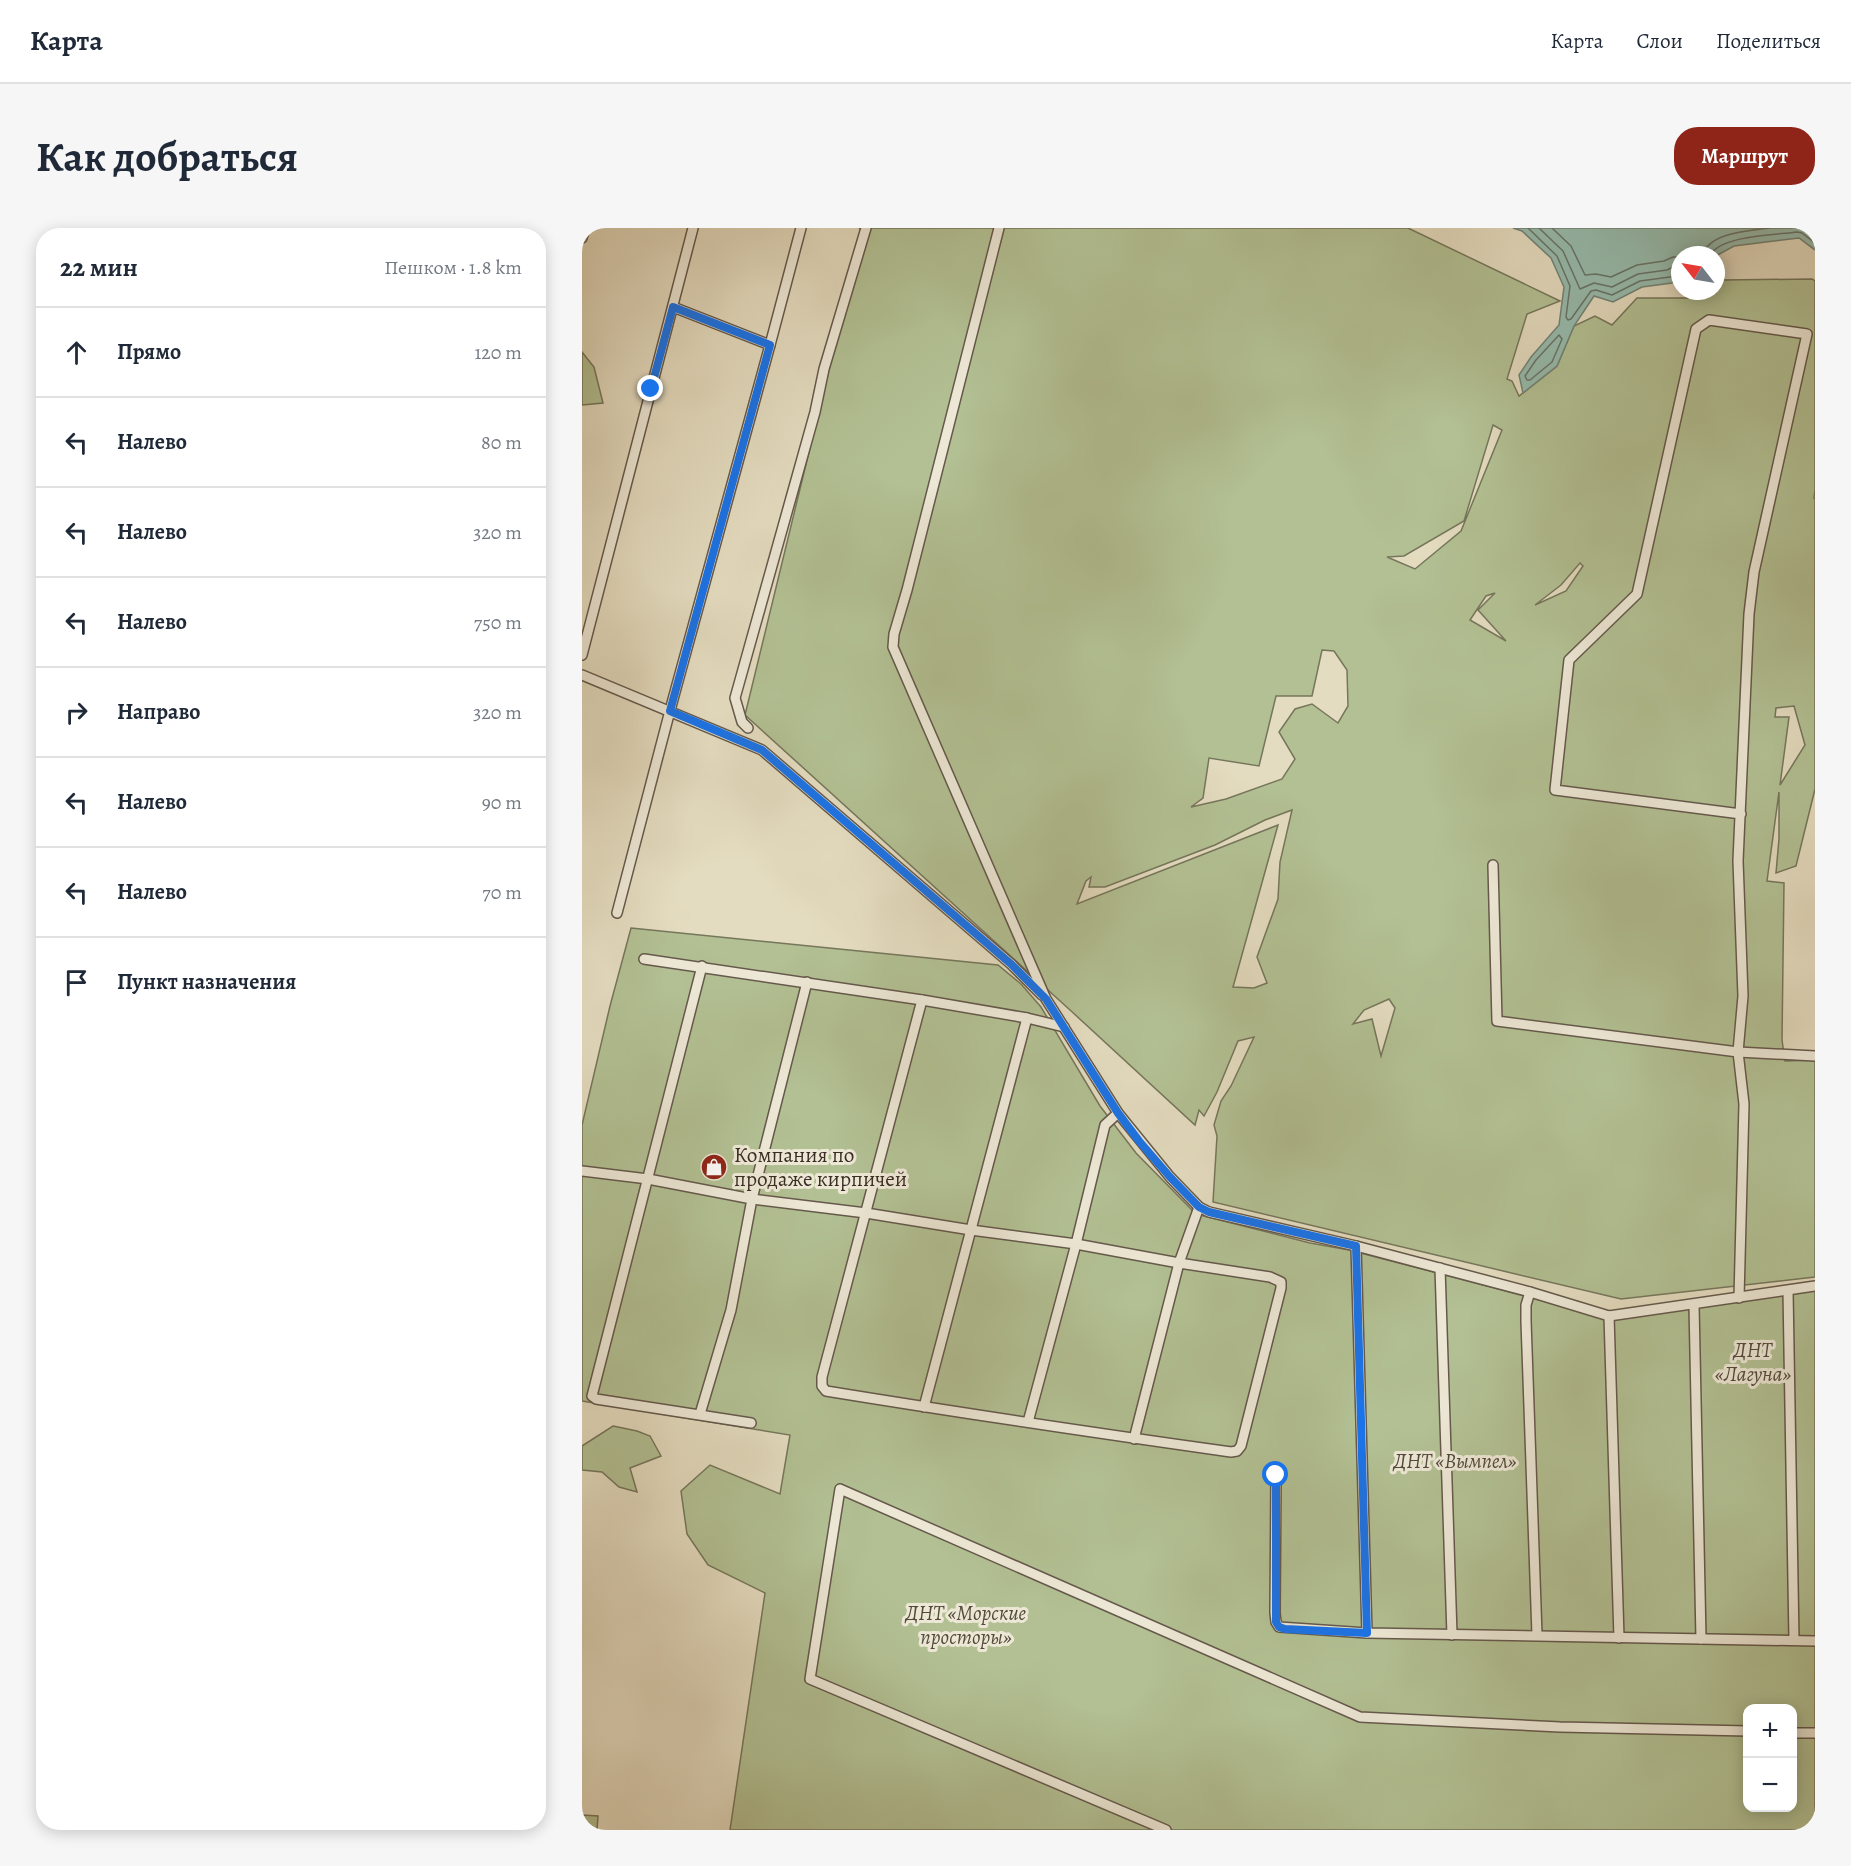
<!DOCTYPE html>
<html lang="ru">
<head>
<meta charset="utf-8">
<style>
  :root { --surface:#fff; --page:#f6f6f7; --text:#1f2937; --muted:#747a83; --line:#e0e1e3; --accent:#8f2418 }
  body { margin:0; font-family:Alegreya,serif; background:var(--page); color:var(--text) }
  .controls { position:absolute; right:18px; bottom:18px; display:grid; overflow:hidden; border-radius:12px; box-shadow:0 3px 15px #0003 }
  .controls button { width:54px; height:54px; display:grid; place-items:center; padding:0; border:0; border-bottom:2px solid var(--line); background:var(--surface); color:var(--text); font:30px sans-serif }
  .compass { position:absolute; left:1089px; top:18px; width:54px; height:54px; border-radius:50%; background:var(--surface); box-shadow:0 3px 15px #0003; rotate:301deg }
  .stop { position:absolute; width:18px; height:18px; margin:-14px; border:4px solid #1a73e8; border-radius:50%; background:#fff }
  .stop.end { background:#1a73e8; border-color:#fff; box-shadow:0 2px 6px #0008 }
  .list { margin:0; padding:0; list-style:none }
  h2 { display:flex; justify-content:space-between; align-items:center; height:78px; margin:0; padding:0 24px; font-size:26px }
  h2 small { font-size:20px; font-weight:400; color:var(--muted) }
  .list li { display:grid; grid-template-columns:39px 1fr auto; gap:18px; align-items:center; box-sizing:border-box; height:90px; padding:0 24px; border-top:2px solid var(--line) }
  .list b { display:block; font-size:22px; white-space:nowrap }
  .list em { font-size:20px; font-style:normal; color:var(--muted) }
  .icon { flex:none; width:33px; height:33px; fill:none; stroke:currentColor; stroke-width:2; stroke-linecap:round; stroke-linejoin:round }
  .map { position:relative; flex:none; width:1233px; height:1602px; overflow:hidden; border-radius:24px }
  header { display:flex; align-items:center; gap:36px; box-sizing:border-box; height:84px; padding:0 30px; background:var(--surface); border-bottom:2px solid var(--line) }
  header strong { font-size:28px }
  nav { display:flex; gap:33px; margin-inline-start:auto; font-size:21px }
  .intro { display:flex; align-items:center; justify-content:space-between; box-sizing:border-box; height:144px; padding:0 36px }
  h1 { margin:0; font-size:42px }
  .button { padding:15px 27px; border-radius:24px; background:var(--accent); color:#fff; font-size:21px; font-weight:700 }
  main { display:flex; gap:36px; padding:0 36px }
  aside { flex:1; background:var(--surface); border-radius:24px; box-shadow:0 3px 15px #0003 }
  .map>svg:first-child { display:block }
  .green { fill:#b2c093; stroke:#76765c; stroke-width:1.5; fill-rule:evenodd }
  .water { fill:#96bcae; stroke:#728377; stroke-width:1.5 }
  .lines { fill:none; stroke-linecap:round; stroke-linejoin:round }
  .shore { stroke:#68746a; stroke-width:1.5 }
  .minor-casing { stroke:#65594c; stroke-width:12 }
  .minor { stroke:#ede8d6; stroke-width:9 }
  .route { stroke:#1a73e8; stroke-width:8 }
  .labels { text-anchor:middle; stroke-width:6; stroke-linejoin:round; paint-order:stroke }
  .poi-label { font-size:21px; fill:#3b2d25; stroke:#ede8d6; text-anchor:start }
  .park-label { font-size:21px; font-style:italic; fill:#534a3b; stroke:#ede8d6 }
</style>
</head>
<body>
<header>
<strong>Карта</strong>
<nav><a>Карта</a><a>Слои</a><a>Поделиться</a></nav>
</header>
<div class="intro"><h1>Как добраться</h1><a class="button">Маршрут</a></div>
<main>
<aside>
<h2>22 мин<small>Пешком · 1.8 km</small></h2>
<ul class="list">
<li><svg class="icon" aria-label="ahead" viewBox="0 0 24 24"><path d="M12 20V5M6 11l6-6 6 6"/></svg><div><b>Прямо</b></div><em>120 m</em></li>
<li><svg class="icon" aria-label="left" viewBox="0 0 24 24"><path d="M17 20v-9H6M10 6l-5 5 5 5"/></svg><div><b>Налево</b></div><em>80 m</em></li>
<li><svg class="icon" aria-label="left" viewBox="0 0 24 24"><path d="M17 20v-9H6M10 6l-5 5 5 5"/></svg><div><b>Налево</b></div><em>320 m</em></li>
<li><svg class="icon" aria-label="left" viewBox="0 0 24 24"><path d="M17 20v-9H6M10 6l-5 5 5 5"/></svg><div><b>Налево</b></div><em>750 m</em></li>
<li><svg class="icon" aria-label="right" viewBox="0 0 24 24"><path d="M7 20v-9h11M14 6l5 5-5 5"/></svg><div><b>Направо</b></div><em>320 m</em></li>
<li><svg class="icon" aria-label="left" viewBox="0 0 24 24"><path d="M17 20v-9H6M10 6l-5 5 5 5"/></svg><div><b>Налево</b></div><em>90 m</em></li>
<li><svg class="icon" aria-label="left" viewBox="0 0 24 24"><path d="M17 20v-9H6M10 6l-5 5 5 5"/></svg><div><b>Налево</b></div><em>70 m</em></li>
<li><svg class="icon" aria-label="arrive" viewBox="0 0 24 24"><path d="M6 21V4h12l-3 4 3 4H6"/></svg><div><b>Пункт назначения</b></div></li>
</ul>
</aside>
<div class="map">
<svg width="1233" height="1602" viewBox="0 0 1233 1602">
  <rect width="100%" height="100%" fill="#e4dcc0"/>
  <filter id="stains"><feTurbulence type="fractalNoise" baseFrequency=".00333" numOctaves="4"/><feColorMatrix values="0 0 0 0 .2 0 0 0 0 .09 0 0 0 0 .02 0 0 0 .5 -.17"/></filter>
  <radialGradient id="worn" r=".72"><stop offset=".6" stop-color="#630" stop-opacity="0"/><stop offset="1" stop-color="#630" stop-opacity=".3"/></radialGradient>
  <g class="green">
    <path d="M277 0H826L978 73 945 86 925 151 930 153 937 168 975 138 992 98 1013 88 1030 97 1055 70H1118L1127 63H1134V57L1140 52 1230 51 1233 53V262L1232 270H1233V561L1214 638 1194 645 1197 611V564L1185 653 1202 655 1200 812 1203 833 1233 832V1049L1039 1071 631 974 635 908 632 897 639 873 649 858 672 809 656 813 635 864 622 888 617 882 613 897 488 782 163 487 281 2ZM911 197 920 202 879 303 833 341 805 329 822 328 882 293ZM998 335 1001 338 984 363 953 377 979 357ZM913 365 896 382 924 413 888 392 904 368ZM740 422 752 423 765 442 766 478 756 495 730 476 713 481 697 504 713 531 700 551 644 571 609 579 621 570 627 530 677 538 694 468H730ZM1212 478 1223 517 1198 557 1207 489H1193L1194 480ZM710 582 698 634 696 671 675 729 685 755 672 760 651 759 696 597 495 676 504 653 509 649 507 659H523L633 617 683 592ZM807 771 813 780 799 828 790 791 771 796 782 782Z"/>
    <polygon points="0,124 12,139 21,175 0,177"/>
    <path d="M49 700 416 737 439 756 459 779 518 878 554 925 614 986 728 1015 767 1022 1032 1091 1233 1060V1602H148L183 1365 126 1337 105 1306 99 1263 128 1237 198 1266 208 1207 0 1173V897L28 778ZM1166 1480H1210V1580H1166Z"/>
    <polygon points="31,1198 55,1203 68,1208 79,1228 48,1240 55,1264 37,1259 20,1244 0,1242 0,1218"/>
    <polygon points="0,1587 16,1588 15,1602 0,1602"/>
  </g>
  <polygon class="water" points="931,0 1233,0 1233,22 1217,10 1152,18 1134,28 1098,27 1098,50 1090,55 1060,59 1031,74 1012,68 992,98 975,138 941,165 937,147 949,129 977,97 982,59 969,30 940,3"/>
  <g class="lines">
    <g class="shore">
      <polyline points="946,0 975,28 988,58 984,89 986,92 989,91 1009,63 1014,62 1030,67 1058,53 1088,49 1098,45"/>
      <polyline points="957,0 981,23 998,61 1012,55 1030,59 1056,46 1085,42 1091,39 1098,38"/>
      <polyline points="970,0 989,18 1003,47 1014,46 1029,49 1055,37 1082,33 1091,29 1098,29"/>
      <path d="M1121 27C1127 4 1167 3 1187 0"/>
      <path d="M1128 27C1140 7 1194 7 1215 4L1220 5 1233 15"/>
      <polygon points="977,107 980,111 970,134 948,152 945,152 943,148 954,132"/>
    </g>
    <defs>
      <g id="minor">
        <polyline points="417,0 325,362 312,406 311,419 464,771 536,885 588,949 617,979 627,984 774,1018 948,1064 1027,1088 1233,1058"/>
        <polyline points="0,10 3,0"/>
        <polyline points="188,117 219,0"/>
        <polyline points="0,427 111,0"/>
        <polyline points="0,447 180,522 429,736 460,767"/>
        <polyline points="166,500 160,494 153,470 233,184 242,141 284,0"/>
        <polyline points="911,637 915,793 1156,824 1233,828"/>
        <polyline points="35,685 90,475 188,117 91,79"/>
        <polyline points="62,731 340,772 445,790 482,799"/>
        <polyline points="120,738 10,1168 14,1171 169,1195"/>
        <path d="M340 772 240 1149V1158L244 1163C379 1185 514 1205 649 1224L655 1223 659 1218 699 1060V1054L688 1049 597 1035 552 1211"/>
        <polyline points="0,943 66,951 170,971 284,985 389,1002 494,1016 597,1035 617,979"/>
        <polyline points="774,1018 785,1405"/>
        <polyline points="858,1040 870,1407"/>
        <polyline points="1206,1063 1212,1412"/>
        <polyline points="948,1064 944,1077 944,1093 955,1407"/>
        <polyline points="1157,1070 1162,876 1156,824 1161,768 1156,633 1167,386 1172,344 1225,106 1127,92 1114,101 1055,366 987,432 973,562 1159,586"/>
        <polyline points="1112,1077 1119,1411"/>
        <polyline points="1027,1088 1037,1410"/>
        <polyline points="342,1179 445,790"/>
        <polyline points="118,1186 149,1082 170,971 225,754"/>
        <polyline points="446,1194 494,1016 523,897 536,885"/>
        <polyline points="694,1247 693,1385 694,1394 697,1399 785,1405 1233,1413"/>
        <polyline points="1210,1505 1233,1505"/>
        <polyline points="584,1602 228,1451 258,1261 778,1489 978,1499 1166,1503"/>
      </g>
    </defs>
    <use href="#minor" class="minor-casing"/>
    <use href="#minor" class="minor"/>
  </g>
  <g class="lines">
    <polyline class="route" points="69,161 91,79 188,117 88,483 180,522 429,736 464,771 536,885 557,913 588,949 617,979 627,984 774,1018 785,1405 703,1401 697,1399 694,1394 694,1247"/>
  </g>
  <defs>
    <symbol id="shop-disc" viewBox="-11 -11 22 22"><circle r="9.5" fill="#8f2418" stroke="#ede8d6"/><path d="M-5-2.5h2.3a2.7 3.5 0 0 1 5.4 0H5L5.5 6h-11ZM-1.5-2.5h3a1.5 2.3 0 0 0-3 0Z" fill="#fff"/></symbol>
  </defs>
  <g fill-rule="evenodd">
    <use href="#shop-disc" x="117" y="924" width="30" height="30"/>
  </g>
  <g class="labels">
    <g class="poi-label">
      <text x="152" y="934">Компания по<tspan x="152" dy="24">продаже кирпичей</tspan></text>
    </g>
    <g class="park-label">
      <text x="1171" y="1129">ДНТ<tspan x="1171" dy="24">«Лагуна»</tspan></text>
      <text x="873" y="1240">ДНТ «Вымпел»</text>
      <text x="384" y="1392">ДНТ «Морские<tspan x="384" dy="24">просторы»</tspan></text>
    </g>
  </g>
  <rect width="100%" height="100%" filter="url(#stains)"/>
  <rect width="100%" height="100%" fill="url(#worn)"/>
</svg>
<div class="controls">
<button>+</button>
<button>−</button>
</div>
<svg class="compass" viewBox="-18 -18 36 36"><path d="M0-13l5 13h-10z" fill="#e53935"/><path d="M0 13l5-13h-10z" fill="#747a83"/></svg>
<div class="stop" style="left:694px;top:1247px"></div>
<div class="stop end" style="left:69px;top:161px"></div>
</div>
</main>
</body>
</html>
